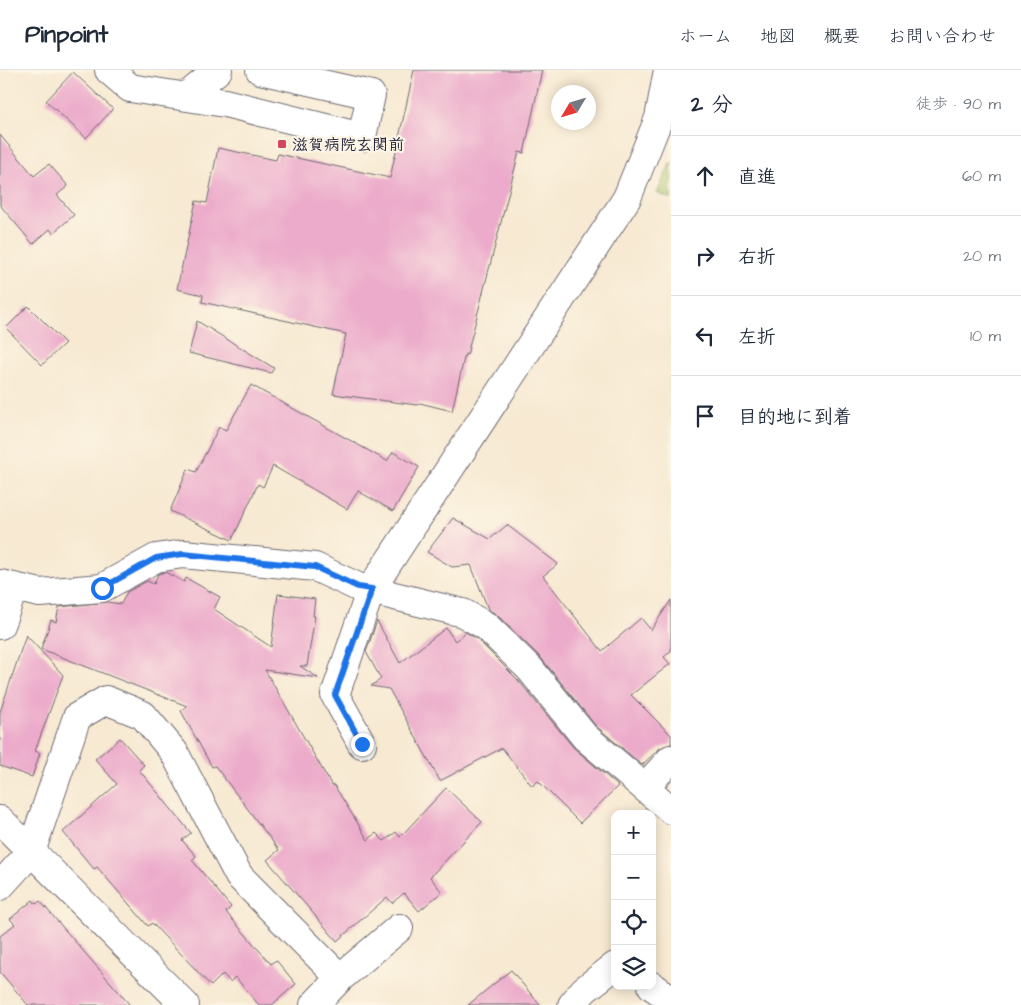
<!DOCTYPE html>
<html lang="ja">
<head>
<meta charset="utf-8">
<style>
  :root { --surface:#fff; --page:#f2f2f3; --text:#1f2937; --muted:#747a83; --line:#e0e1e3 }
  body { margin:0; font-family:"Architects Daughter","Klee One",sans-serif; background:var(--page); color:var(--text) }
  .controls { position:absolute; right:15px; bottom:15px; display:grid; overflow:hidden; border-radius:10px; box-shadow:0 2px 12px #0003 }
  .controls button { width:45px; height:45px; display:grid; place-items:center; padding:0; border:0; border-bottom:1px solid var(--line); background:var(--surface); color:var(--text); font:25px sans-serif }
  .compass { position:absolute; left:551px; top:15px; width:45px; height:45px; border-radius:50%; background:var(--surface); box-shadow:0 2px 12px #0003; rotate:232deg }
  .stop { position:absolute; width:15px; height:15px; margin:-11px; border:4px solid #1a73e8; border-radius:50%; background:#fff }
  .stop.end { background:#1a73e8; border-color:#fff; box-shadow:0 1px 5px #0008 }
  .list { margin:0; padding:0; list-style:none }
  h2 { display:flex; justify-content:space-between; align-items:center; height:65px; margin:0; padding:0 20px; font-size:21px }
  h2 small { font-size:16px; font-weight:400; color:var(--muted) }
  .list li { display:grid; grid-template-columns:32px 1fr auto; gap:15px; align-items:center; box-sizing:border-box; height:80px; padding:0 20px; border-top:1px solid var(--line) }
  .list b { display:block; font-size:19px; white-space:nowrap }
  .list em { font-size:16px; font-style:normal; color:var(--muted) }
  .icon { flex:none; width:28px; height:28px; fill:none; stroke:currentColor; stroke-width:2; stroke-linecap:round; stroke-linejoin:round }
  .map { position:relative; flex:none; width:671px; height:935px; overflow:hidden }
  header { display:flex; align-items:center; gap:30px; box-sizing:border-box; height:70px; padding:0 25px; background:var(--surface); border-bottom:1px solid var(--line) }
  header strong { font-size:24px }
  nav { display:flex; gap:28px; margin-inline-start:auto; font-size:18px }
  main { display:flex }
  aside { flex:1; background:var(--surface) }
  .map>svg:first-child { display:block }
  .green { fill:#abc76e; stroke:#667454 }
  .building { fill:#ecabcb }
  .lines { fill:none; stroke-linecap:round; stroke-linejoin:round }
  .minor-casing { stroke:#6d6870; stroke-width:30 }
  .minor { stroke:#fff; stroke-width:28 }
  .route { stroke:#1a73e8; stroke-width:6 }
  .poi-dot { fill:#d1495b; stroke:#fcf5e5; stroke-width:2 }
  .labels { text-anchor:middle; stroke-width:4.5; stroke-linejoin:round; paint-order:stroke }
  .poi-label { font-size:16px; font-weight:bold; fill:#22223b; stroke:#fcf5e5; text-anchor:start }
</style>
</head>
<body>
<header>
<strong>Pinpoint</strong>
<nav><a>ホーム</a><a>地図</a><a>概要</a><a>お問い合わせ</a></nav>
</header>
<main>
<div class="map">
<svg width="671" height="935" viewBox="0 0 671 935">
  <rect width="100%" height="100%" fill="#fcf5e5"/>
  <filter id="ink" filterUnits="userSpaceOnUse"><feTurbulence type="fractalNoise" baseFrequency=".02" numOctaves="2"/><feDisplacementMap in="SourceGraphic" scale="10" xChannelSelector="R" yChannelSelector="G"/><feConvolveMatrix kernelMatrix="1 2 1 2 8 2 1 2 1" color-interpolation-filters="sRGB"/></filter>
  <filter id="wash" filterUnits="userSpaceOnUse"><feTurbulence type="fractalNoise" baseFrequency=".0096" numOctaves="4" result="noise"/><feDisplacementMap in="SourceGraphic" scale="20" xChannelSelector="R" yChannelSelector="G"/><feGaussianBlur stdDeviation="1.12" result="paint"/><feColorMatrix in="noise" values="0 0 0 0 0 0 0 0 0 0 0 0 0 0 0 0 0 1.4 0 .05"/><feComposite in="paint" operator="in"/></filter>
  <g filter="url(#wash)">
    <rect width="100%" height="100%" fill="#f7e9d2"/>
    <polygon class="green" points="671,92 671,129 657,123"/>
    <g id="blocks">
      <g class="building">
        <polygon points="414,0 542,0 524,83 519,82 467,285 465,284 452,341 420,333 417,335 333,324 346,264 202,232 203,225 177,219 196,131 207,133 218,78 276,90 278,84 390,108"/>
        <polygon points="73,2 113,39 86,68 46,31"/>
        <polygon points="0,65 34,106 49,94 68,116 57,125 74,145 53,163 50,159 33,174 0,135"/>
        <polygon points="28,236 65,273 42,295 6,258"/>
        <polygon points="197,251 274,298 271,303 189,283"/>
        <polygon points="251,315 387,391 393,382 419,397 393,441 358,421 347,439 273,396 263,417 258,414 232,470 170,441 188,399 196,402 219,357 226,360"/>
        <polygon points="453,448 490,469 507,455 558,494 543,506 602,581 641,548 651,560 671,530 671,581 664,587 670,594 631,625 671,665 671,674 660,678 642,695 596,656 541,588 497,545 488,539 471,495 452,497 427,482"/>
        <polygon points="165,502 184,512 186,508 220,527 214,539 271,577 278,524 315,529 313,546 315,546 307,596 300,596 318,608 265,600 332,716 334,715 368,770 376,763 384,771 396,762 400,767 446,718 482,752 430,807 442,822 419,841 404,823 392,833 387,827 337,871 267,790 279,780 215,696 212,697 181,641 187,636 41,579 51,550 56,552 59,537 107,532 121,534 127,522 147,511 154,514 158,504"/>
        <polygon points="377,551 400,593 446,558 455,571 466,562 477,569 518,610 573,677 618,716 580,753 538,711 532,716 502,678 440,711 389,619 371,616 381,609 366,582"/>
        <polygon points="26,565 63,605 35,681 40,683 32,707 0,696 0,642"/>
        <polygon points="120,668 144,695 139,700 191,763 182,770 196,786 192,790 231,837 226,842 271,894 276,890 296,914 272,935 259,935 235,907 230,912 223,904 211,916 152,853 148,856 97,797 94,799 63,762 117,714 95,689"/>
        <polygon points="33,830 36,834 40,831 130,935 28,935 0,902 0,866 15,854 10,849"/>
        <polygon points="511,900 540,935 468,935"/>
      </g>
    </g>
  </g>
  <g filter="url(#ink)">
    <use href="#blocks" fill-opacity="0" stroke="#6d6870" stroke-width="1"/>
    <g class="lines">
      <defs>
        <g id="minor">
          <polyline points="109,0 130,18 225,33 362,67 371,25 260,0"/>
          <polyline points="187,26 218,0"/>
          <polyline points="0,514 40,523 102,518 156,488 183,484 315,497 358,517 463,543 486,556 530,599 585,667 671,740"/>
          <polyline points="0,555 14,518"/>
          <polyline points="362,674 335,625 371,519 627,128 659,48 668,0"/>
          <polyline points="645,717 671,689"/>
          <polyline points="0,750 185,935"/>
          <polyline points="0,816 31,782 77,647 106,630 143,645 174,682 239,806 340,908"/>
          <polyline points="652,916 671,929"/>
          <polyline points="314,935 340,908 399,858"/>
          <polyline points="572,935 584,920 615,896"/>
        </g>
      </defs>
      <use href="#minor" class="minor-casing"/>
      <use href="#minor" class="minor"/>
    </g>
  </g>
  <g class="lines" filter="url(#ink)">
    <polyline class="route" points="102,518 156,488 183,484 315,497 358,517 372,519 335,625 362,674"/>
  </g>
  <rect class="poi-dot" x="277" y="69" width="10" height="10" rx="2.5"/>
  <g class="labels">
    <g class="poi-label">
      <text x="292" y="80">滋賀病院玄関前</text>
    </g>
  </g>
</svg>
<div class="controls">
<button>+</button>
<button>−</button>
<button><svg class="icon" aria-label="locate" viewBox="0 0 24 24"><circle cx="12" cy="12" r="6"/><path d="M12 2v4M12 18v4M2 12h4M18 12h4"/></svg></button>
<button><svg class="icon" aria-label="layers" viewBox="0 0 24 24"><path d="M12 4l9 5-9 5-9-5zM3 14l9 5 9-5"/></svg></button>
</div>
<svg class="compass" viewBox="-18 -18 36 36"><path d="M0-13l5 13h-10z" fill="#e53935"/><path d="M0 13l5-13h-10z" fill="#747a83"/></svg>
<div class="stop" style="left:102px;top:518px"></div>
<div class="stop end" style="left:362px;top:674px"></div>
</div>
<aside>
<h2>2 分<small>徒歩 · 90 m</small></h2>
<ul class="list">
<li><svg class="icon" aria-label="ahead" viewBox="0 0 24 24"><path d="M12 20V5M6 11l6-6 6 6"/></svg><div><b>直進</b></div><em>60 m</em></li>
<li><svg class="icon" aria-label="right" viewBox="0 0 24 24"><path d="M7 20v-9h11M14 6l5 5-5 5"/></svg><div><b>右折</b></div><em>20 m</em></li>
<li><svg class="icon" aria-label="left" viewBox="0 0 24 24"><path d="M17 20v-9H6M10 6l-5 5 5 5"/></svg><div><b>左折</b></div><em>10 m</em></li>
<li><svg class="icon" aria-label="arrive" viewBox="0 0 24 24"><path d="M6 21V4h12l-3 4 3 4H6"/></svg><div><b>目的地に到着</b></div></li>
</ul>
</aside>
</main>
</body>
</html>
